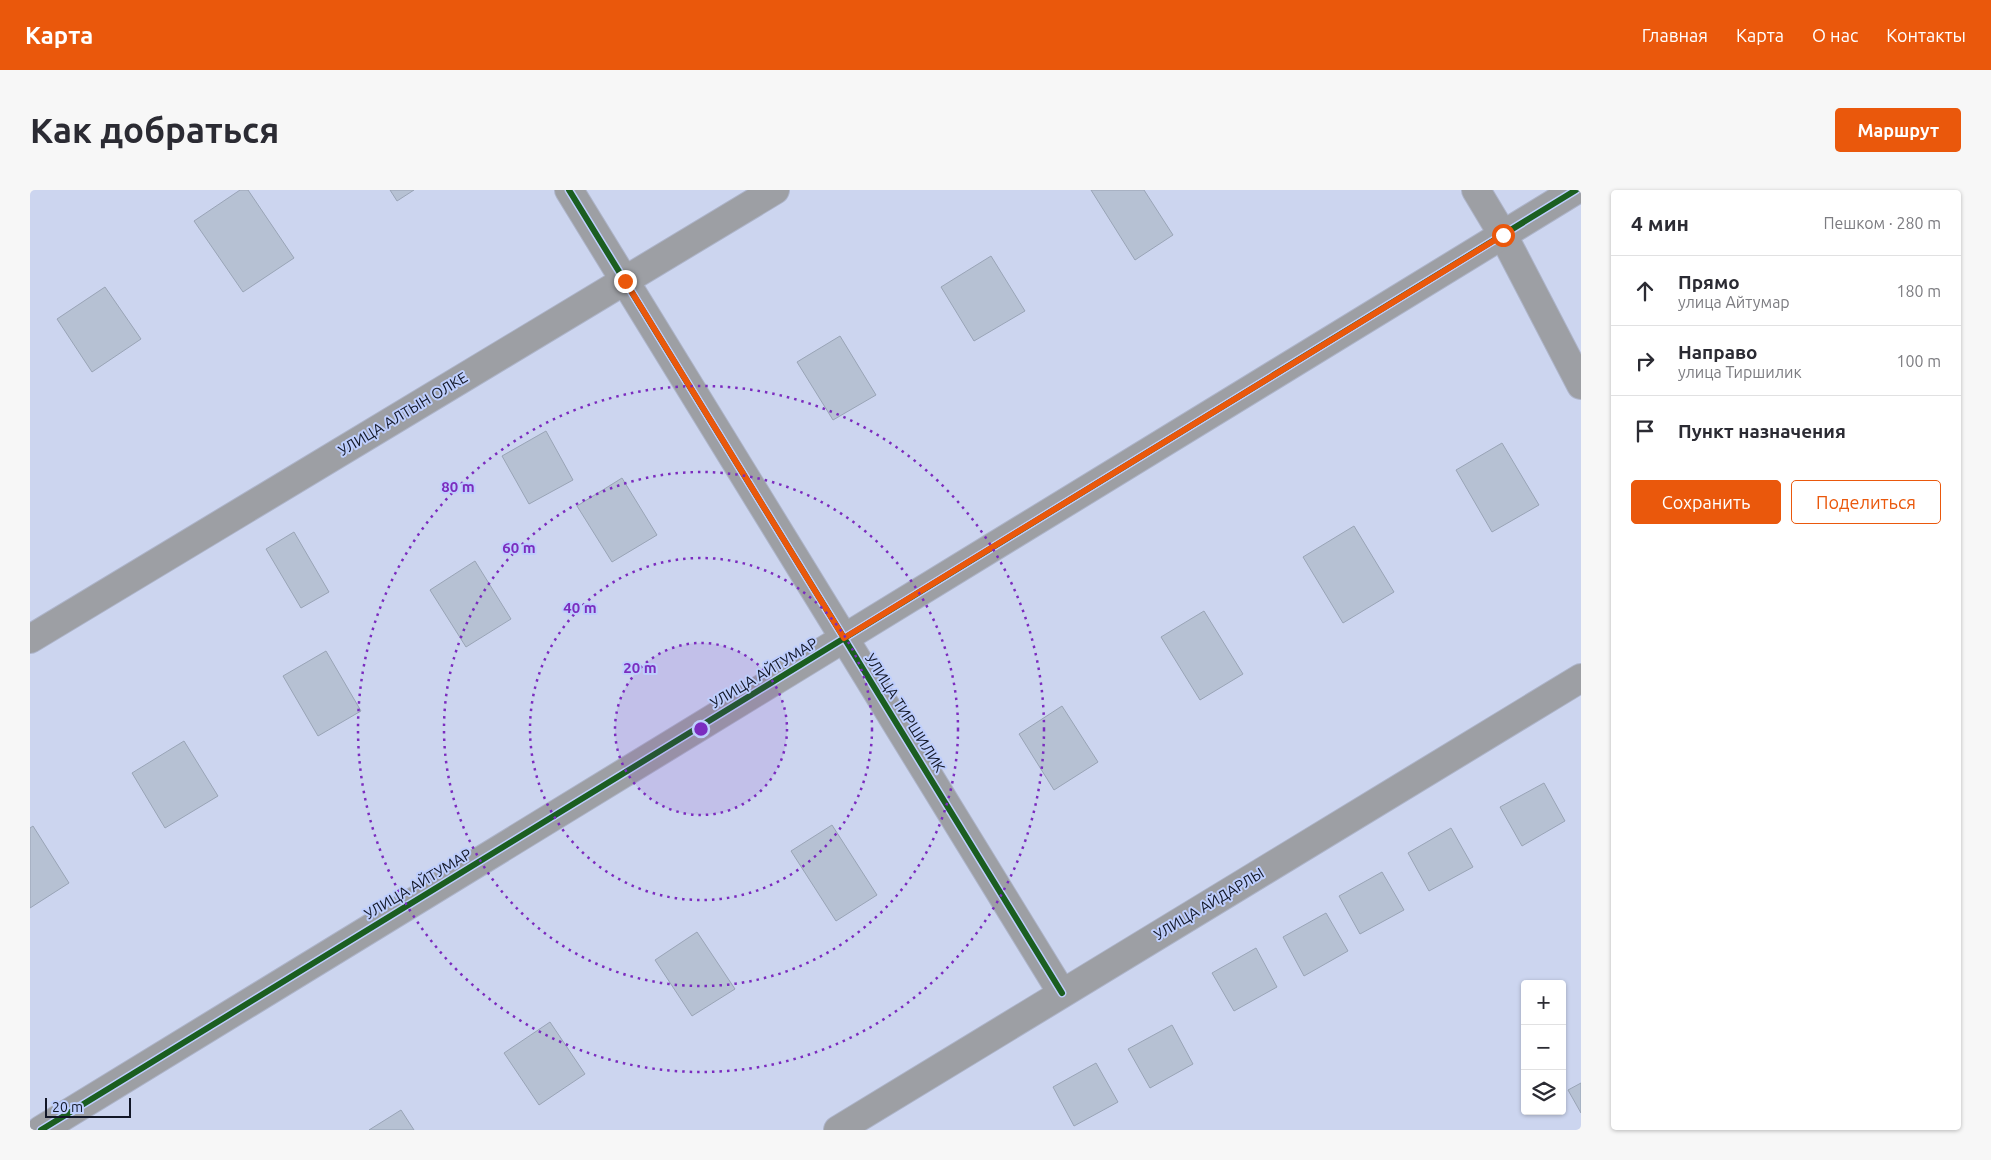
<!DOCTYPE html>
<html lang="ru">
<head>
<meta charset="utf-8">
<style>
  :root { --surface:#fff; --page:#f7f7f7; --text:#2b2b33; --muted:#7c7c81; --line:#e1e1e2; --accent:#ea580c }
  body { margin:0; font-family:Ubuntu,sans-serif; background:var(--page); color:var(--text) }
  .controls { position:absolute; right:15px; bottom:15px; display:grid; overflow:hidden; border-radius:5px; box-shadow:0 1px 4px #0004 }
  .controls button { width:45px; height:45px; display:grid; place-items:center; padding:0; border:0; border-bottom:1px solid var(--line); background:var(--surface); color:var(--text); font:25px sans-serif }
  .scale { position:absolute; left:15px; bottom:12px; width:86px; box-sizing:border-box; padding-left:5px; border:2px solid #121727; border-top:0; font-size:14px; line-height:18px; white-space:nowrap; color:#121727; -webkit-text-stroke:4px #becefd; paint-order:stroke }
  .stop { position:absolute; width:15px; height:15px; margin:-11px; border:4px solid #ea580c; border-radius:50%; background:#fff }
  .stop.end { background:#ea580c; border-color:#fff; box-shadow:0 1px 5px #0008 }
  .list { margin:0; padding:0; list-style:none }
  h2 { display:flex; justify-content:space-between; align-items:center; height:65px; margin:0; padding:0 20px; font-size:21px }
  h2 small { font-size:16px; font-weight:400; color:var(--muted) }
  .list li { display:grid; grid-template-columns:32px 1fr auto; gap:15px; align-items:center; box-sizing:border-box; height:70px; padding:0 20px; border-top:1px solid var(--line) }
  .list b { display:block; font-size:19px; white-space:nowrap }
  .list p { margin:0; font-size:16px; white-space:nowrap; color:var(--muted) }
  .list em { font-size:16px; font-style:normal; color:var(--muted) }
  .actions { display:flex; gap:10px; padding:15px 20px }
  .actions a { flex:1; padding:11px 0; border:1px solid var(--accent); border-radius:5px; text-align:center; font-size:18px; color:var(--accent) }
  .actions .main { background:var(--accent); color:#fff }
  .icon { flex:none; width:28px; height:28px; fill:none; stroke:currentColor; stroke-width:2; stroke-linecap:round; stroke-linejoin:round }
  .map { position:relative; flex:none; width:1551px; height:940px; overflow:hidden; border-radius:5px }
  header { display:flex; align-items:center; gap:30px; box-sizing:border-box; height:70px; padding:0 25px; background:var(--accent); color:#fff }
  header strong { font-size:24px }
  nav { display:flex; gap:28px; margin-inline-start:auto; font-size:18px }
  .intro { display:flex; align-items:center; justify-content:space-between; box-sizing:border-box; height:120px; padding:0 30px }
  h1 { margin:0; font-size:35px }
  .button { padding:12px 22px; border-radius:5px; background:var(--accent); color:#fff; font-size:18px; font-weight:700 }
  main { display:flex; gap:30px; padding:0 30px }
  aside { flex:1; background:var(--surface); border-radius:5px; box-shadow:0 1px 4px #0004 }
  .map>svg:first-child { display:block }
  .building { fill:#b6c1d3; stroke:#99a4b6 }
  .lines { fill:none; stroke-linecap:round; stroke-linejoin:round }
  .minor-casing { stroke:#adb4c9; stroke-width:30 }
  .minor { stroke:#9d9fa4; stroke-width:28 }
  .cycleway-casing { stroke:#becefd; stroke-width:9 }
  .cycleway { stroke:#1b5e20; stroke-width:6 }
  .route { stroke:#ea580c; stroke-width:6 }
  .ring { fill:none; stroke:#7b2cbf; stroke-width:2.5; stroke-dasharray:2.5 5 }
  .labels { text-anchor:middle; stroke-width:4; stroke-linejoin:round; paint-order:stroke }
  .street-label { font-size:15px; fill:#121727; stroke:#becefd }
  .centre { fill:#7b2cbf; stroke:#becefd; stroke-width:2.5 }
  .ring-label { font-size:15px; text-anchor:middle; font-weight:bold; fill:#7b2cbf; stroke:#becefd; stroke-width:4; stroke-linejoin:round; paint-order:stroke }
</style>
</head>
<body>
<header>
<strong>Карта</strong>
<nav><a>Главная</a><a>Карта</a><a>О нас</a><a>Контакты</a></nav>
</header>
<div class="intro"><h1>Как добраться</h1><a class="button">Маршрут</a></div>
<main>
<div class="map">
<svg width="1551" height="940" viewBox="0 0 1551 940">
  <rect width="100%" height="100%" fill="#ccd5ef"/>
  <g class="building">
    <polygon points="210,0 218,0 264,68 213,102 164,31"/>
    <polygon points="360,0 384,0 367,11"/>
    <polygon points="1061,0 1114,0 1143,45 1105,70"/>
    <polygon points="961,66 995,121 944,151 911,97"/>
    <polygon points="75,97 111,149 62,182 27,129"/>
    <polygon points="810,146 846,205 803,230 767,172"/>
    <polygon points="516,241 543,290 499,314 472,266"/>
    <polygon points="1472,253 1509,315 1462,342 1426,280"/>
    <polygon points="592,288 627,345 582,372 547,316"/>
    <polygon points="1324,336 1364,402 1313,433 1273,367"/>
    <polygon points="264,342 299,402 271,418 236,359"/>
    <polygon points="445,371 481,429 436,457 400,400"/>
    <polygon points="1174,421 1213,484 1170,510 1131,447"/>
    <polygon points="296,461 331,521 288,546 253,486"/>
    <polygon points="1032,516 1068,572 1024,600 989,544"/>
    <polygon points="154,551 188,606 135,638 102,583"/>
    <polygon points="1514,593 1535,631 1492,656 1470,617"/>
    <polygon points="802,635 847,705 806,731 761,661"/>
    <polygon points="3,636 39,693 0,718 0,638"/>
    <polygon points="1421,638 1443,677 1399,701 1378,663"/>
    <polygon points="1352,682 1374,720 1330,744 1309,706"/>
    <polygon points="1296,723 1318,761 1274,786 1253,747"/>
    <polygon points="667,742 705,799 662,826 625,770"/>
    <polygon points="1226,758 1247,797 1204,821 1182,783"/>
    <polygon points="520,832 555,884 509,915 474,863"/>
    <polygon points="1142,835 1163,874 1120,898 1098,859"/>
    <polygon points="1066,873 1088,912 1044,936 1023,897"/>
    <polygon points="1551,893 1551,923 1538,900"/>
    <polygon points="371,920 384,940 339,940"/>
  </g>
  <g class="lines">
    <defs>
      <g id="minor">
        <polyline points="539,0 1032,803"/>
        <polyline points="1446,0 1473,45 1551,195"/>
        <polyline points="0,449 745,0"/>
        <polyline points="11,940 1546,0"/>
        <polyline points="808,940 1551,488"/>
      </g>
    </defs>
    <use href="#minor" class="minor-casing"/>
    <use href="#minor" class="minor"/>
    <defs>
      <g id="cycleway">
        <polyline points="539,0 1032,803"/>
        <polyline points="11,940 1546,0"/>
      </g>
    </defs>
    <use href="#cycleway" class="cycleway-casing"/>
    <use href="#cycleway" class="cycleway"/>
  </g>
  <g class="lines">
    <polyline class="route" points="595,91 814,448 1473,45"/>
  </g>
  <circle cx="671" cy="539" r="86" fill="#7b2cbf" fill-opacity=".12"/>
  <g class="ring">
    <circle cx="671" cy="539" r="86"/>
    <circle cx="671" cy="539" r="171"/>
    <circle cx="671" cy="539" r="257"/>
    <circle cx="671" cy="539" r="343"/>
  </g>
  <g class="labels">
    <g class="street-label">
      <text transform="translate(373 224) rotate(-31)" y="5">УЛИЦА АЛТЫН ОЛКЕ</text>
      <text transform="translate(734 483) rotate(-31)" y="5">УЛИЦА АЙТУМАР</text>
      <text transform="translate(875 523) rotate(58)" y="5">УЛИЦА ТИРШИЛИК</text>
      <text transform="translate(388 694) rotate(-31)" y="5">УЛИЦА АЙТУМАР</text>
      <text transform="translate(1179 714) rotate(-31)" y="5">УЛИЦА АЙДАРЛЫ</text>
    </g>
  </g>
  <circle cx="671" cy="539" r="8" class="centre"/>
  <g class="ring-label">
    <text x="428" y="302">80 m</text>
    <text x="489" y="363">60 m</text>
    <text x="550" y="423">40 m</text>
    <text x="610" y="483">20 m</text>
  </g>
</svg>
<div class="controls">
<button>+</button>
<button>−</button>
<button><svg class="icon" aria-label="layers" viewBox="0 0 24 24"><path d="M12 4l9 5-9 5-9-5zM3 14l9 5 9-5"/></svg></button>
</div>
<div class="scale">20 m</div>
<div class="stop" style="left:1473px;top:45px"></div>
<div class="stop end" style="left:595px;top:91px"></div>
</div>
<aside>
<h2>4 мин<small>Пешком · 280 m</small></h2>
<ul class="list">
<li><svg class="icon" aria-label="ahead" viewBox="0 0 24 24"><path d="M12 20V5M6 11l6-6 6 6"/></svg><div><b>Прямо</b><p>улица Айтумар</p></div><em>180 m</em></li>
<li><svg class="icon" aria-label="right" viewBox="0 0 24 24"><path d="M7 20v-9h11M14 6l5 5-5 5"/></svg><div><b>Направо</b><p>улица Тиршилик</p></div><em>100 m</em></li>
<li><svg class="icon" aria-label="arrive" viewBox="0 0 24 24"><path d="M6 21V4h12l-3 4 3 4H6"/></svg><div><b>Пункт назначения</b></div></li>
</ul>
<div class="actions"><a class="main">Сохранить</a><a>Поделиться</a></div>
</aside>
</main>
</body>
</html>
